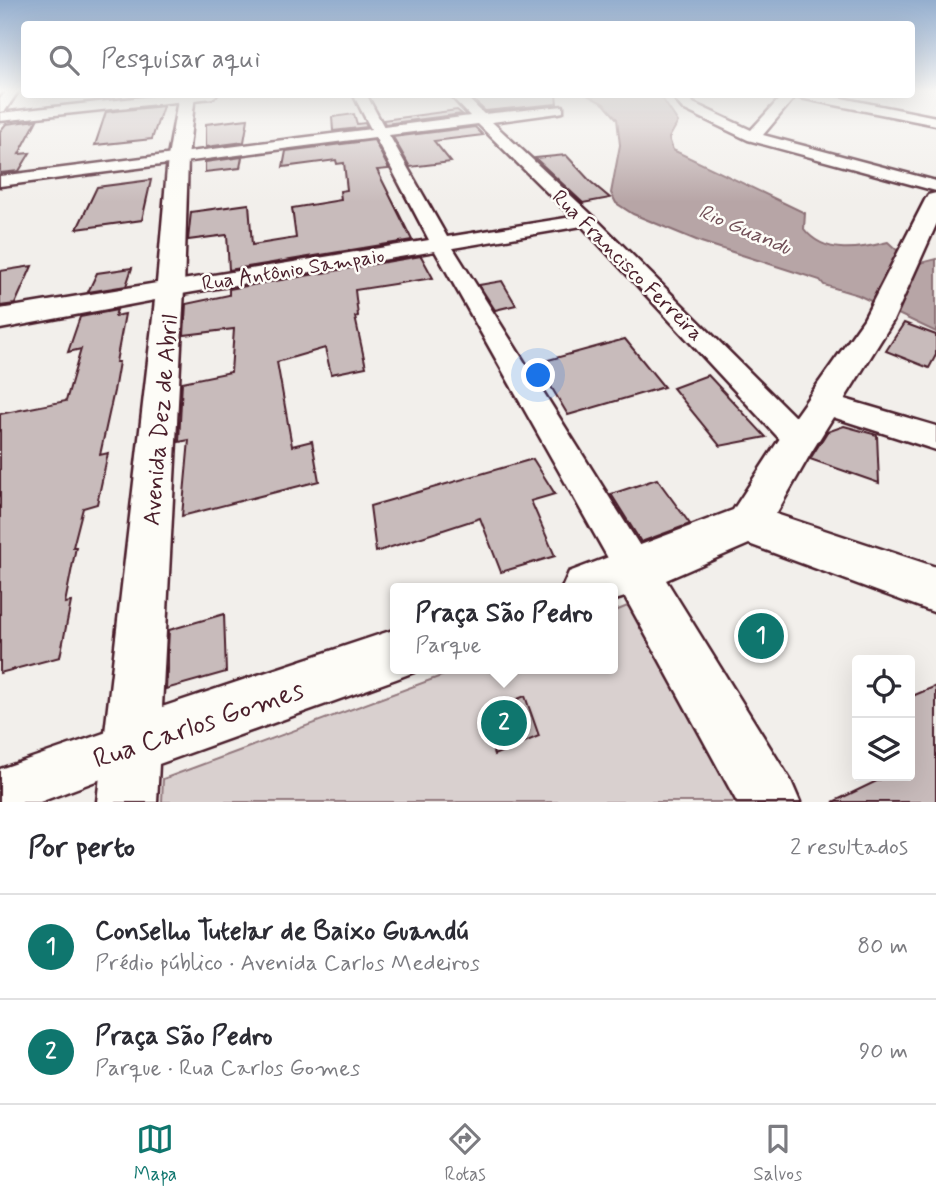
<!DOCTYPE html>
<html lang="pt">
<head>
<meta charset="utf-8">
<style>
  :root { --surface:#fff; --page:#f2f2f3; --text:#2b2b33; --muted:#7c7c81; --line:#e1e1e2; --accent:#0f766e }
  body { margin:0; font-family:Mynerve,sans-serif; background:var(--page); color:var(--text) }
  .controls { position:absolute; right:21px; bottom:21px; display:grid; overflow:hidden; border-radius:7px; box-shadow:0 7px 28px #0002 }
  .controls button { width:63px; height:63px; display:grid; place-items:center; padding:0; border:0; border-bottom:2px solid var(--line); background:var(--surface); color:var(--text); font:35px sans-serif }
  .you { position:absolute; left:539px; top:376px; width:24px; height:24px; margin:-18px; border:5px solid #fff; border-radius:50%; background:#1a73e8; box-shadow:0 0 0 10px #1a73e833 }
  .badge { display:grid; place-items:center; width:46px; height:46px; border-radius:50%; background:var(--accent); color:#fff; font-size:23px; font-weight:700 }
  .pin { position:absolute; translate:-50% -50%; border:4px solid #fff; box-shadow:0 2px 7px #0006 }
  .popup { position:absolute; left:390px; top:583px; width:228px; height:91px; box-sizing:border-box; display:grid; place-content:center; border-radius:7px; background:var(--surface); filter:drop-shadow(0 2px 5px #0005); font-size:23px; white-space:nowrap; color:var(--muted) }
  .popup b { font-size:26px; color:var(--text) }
  .popup::after { content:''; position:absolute; left:50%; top:100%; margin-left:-14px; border:14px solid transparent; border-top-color:var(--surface) }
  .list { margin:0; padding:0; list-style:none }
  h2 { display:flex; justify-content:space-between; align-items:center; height:91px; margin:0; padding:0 28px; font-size:30px }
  h2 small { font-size:23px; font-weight:400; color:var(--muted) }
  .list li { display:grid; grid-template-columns:46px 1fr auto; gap:21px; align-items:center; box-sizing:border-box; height:105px; padding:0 28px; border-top:2px solid var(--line) }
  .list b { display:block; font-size:26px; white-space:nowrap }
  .list p { margin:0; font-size:23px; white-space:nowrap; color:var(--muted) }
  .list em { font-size:23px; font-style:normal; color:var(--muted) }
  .icon { flex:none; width:38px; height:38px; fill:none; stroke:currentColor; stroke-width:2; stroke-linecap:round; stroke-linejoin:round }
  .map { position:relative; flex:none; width:936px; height:802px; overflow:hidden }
  .search { position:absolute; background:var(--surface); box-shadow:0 7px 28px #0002; left:21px; right:21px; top:21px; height:77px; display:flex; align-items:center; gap:18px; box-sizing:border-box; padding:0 24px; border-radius:7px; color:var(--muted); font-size:26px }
  .sheet { height:301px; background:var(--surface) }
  nav { display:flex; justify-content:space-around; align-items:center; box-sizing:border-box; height:98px; border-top:2px solid var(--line); background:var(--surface); font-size:19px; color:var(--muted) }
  nav a { display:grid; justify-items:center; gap:4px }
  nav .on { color:var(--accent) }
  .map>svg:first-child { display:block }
  .green { fill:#d9d0cf; stroke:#92787d; stroke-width:2 }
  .water { fill:#b7a5a6; stroke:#8b6f75; stroke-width:2 }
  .building { fill:#c8bbbb; stroke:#4a1f2b; stroke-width:2 }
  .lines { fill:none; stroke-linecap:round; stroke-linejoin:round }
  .minor-casing { stroke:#4a1f2b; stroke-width:5 }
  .tertiary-casing { stroke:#4a1f2b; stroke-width:5 }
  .minor { fill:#fdfcf7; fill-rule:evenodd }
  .tertiary { fill:#fdfcf7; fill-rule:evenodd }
  .labels { text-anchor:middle; stroke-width:5; stroke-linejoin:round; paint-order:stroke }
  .far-water-label { font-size:21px; font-style:italic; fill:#704e56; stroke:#fdfcf7 }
  .far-street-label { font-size:21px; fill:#4a1f2b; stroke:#fdfcf7 }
  .street-label { font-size:24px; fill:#4a1f2b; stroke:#fdfcf7 }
  .near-street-label { font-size:28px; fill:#4a1f2b; stroke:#fdfcf7 }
</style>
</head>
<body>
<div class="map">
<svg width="936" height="802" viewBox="0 0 936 802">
  <rect width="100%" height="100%" fill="#f2efeb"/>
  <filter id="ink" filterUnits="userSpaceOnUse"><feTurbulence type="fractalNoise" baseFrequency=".0143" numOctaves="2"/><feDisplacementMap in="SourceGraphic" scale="14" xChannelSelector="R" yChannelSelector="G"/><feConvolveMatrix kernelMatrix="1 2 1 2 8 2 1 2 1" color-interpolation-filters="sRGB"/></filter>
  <g filter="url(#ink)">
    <polygon class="green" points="630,605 737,802 162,802 163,779 460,669 612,669 613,612"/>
    <path class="water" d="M587 95H660L678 122 669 138 673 150 805 213 804 229C825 256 860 249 888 242L913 265 936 259V332L858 295 824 285 820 280 701 242 633 214 616 203 611 193 620 145 617 119 604 104Z"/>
    <g class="building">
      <polygon points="505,94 556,94 557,104 485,111 472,99"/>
      <polygon points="163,106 152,139 95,145 106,112"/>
      <polygon points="457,110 462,114 385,124 383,120"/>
      <polygon points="354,114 357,124 365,123 367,127 333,131 332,117"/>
      <polygon points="248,119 244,142 206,147 206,124"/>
      <polygon points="37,120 19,154 30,153 19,171 0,173 0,131 6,124"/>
      <polygon points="475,127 483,135 434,141 451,162 410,167 393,137"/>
      <polygon points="374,140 389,169 377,170 412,240 229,270 227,235 188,240 191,212 249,204 252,245 296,238 292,208 341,200 340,191 347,190 344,163 337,164 336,160 283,167 286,151"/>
      <polygon points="566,155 591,182 610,198 583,203 535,158"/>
      <polygon points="242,157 240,168 205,172 205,162"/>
      <polygon points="151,180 142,220 77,229 97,187"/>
      <polygon points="421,256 433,278 355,290 358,316 355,317 366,367 331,374 325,348 277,362 292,446 312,441 319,481 182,516 189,440 179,442 182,382 231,372 234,329 184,335 186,304 229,295 229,289"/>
      <polygon points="32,266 15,304 0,306 0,271"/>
      <polygon points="132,268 126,286 88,292 97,273"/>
      <polygon points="502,281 516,305 495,310 479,285"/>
      <polygon points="117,310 115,316 125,314 116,362 119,362 114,391 100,455 108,453 97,504 83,508 73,547 76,547 65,603 71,602 60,657 0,673 0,414 66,401 81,349 68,352 80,317"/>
      <polygon points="904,323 936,335 936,355 929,368 886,351"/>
      <polygon points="625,339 664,387 568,415 537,363"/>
      <polygon points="708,375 766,437 720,446 673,388"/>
      <polygon points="844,426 877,435 879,483 810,459 827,432"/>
      <polygon points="533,459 555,494 531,501 555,556 501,572 480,518 376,552 370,506"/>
      <polygon points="657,479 690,524 641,542 611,494"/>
      <polygon points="224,614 226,672 166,689 169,630"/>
      <polygon points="936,686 936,802 833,802 887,776 910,776 910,697"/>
      <polygon points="525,696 539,736 494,755 482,713"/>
    </g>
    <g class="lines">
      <defs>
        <g id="minor">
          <polygon points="7,90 19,90 5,111 0,112 0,99"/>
          <polygon points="171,94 218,94 212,98 0,121 0,113"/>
          <path d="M353 94H366L384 127 470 116 449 94H463L484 114 563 106V112L558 113 492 122 593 216 810 432 814 440 810 448 799 452 788 448 582 226 453 248 648 559 653 571 648 583 635 589 622 583 435 251 170 296 162 294 159 289 162 284 170 282 429 240 375 137 0 186V176L371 129ZM478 124 572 217 447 237 389 135Z"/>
          <polygon points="677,94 689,94 693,103 751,130 784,94 821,94 936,117 936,125 795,97 763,135 936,181 936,191 748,140 683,109 676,101"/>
          <polygon points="824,393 936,426 936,450 814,411 810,404 814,397"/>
          <polygon points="133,723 149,729 155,745 149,761 40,802 0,802 0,769"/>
        </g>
        <g id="tertiary">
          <polygon points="179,94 195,94 188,157 184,289 162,707 396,629 396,669 415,669 414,672 396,679 159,764 157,802 97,802 155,300 0,329 0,309 157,283 168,157"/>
          <polygon points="936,193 936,225 893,321 812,451 776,514 936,567 936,613 749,544 666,580 791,781 800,802 737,802 625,597 612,601 612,588 562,588 569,572 733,510 786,429 864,319 925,200 928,195"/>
        </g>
      </defs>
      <use href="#minor" class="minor-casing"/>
      <use href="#tertiary" class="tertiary-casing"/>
      <use href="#minor" class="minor"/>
      <use href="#tertiary" class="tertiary"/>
    </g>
  </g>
  <linearGradient id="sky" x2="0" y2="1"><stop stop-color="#94aece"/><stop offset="0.45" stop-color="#f9f8f6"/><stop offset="1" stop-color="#f9f8f6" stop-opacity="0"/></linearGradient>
  <rect width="936" height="202" fill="url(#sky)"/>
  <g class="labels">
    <g class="far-water-label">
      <text transform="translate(745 229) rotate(23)" y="7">Rio Guandu</text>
    </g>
    <g class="far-street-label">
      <text transform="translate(628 265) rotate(45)" y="7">Rua Francisco Ferreira</text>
      <text transform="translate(293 269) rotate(-9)" y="7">Rua Antônio Sampaio</text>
    </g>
    <g class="street-label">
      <text transform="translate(160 420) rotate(-85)" y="8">Avenida Dez de Abril</text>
    </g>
    <g class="near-street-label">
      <text transform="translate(198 723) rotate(-19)" y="10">Rua Carlos Gomes</text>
    </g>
  </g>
</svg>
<div class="controls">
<button><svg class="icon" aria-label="locate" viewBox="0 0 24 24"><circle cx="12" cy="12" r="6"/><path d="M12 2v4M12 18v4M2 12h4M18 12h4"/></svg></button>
<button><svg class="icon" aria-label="layers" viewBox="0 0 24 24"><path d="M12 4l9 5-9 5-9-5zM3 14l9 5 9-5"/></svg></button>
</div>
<div class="you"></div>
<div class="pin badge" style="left:761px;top:636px">1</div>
<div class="pin badge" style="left:504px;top:723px">2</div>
<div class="popup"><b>Praça São Pedro</b>Parque</div>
<div class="search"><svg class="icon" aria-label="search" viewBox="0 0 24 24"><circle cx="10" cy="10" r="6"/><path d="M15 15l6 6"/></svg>Pesquisar aqui</div>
</div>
<section class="sheet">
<h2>Por perto<small>2 resultados</small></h2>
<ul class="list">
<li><span class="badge">1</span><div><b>Conselho Tutelar de Baixo Guandú</b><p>Prédio público · Avenida Carlos Medeiros</p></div><em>80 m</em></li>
<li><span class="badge">2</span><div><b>Praça São Pedro</b><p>Parque · Rua Carlos Gomes</p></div><em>90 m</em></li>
</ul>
</section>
<nav>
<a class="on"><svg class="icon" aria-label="map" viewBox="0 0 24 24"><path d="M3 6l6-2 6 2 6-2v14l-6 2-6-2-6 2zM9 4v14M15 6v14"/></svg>Mapa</a>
<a><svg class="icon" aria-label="directions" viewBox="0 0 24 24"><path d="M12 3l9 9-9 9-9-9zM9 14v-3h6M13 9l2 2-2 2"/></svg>Rotas</a>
<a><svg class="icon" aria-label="saved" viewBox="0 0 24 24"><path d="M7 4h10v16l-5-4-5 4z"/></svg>Salvos</a>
</nav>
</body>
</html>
